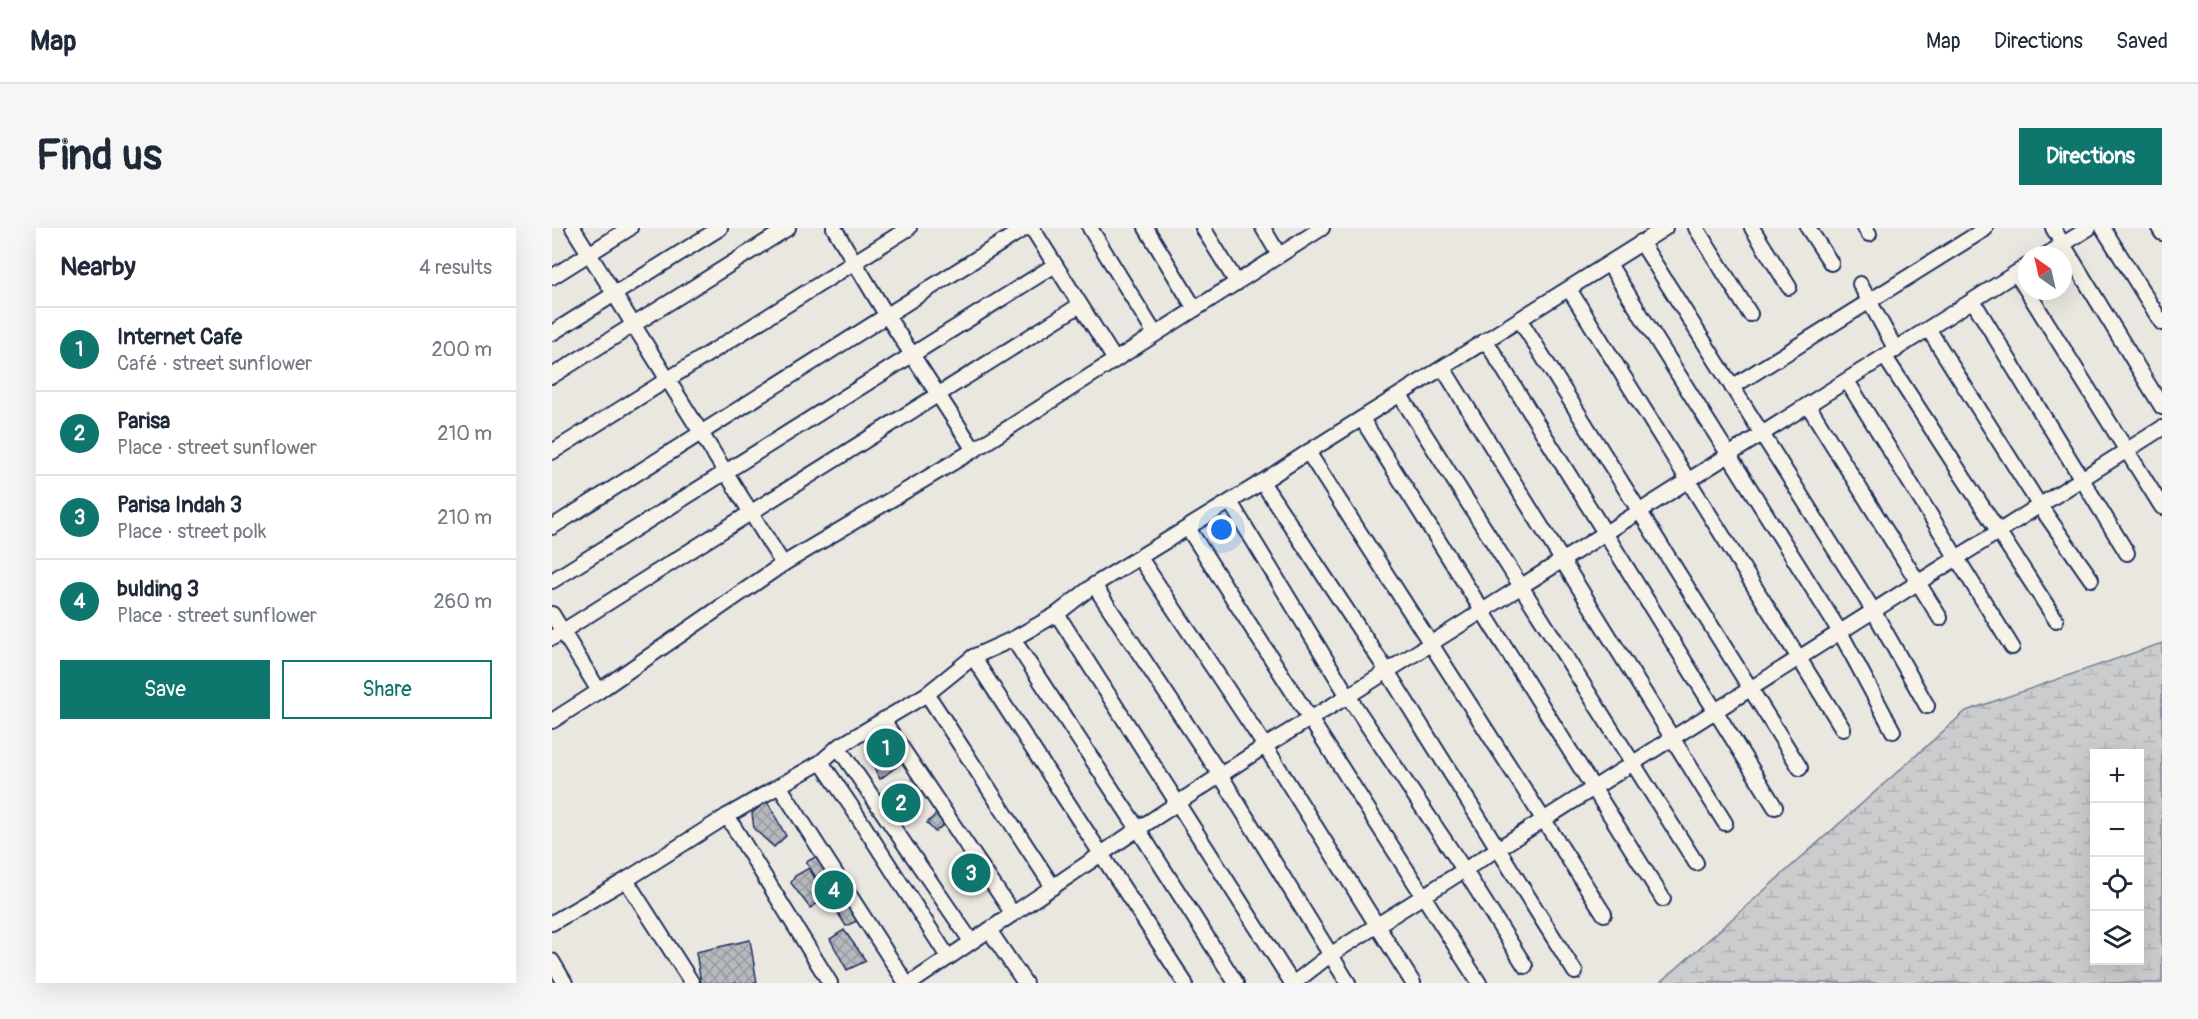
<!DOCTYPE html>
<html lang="en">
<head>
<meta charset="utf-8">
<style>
  :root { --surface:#fff; --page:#f6f6f7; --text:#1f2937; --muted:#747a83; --line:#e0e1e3; --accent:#0f766e }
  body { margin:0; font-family:Pangolin,sans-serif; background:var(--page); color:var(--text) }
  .controls { position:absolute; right:18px; bottom:18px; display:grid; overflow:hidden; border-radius:0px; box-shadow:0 6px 24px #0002 }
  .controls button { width:54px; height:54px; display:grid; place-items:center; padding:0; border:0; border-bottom:2px solid var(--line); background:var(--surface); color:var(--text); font:30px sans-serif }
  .compass { position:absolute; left:1466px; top:18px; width:54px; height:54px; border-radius:50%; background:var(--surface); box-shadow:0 6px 24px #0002; rotate:326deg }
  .you { position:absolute; left:670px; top:302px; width:21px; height:21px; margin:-15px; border:4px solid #fff; border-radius:50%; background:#1a73e8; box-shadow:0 0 0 9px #1a73e833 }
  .badge { display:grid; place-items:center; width:39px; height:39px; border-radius:50%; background:var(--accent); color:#fff; font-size:20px; font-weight:700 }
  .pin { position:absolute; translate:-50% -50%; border:3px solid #fff; box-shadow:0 2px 6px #0006 }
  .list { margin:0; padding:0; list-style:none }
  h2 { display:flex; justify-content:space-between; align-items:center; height:78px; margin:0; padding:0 24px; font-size:26px }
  h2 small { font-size:20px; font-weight:400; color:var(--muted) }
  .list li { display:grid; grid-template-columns:39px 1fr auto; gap:18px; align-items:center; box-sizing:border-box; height:84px; padding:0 24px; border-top:2px solid var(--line) }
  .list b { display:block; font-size:22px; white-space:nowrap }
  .list p { margin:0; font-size:20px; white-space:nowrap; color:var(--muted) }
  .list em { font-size:20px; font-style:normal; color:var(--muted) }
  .actions { display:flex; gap:12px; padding:18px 24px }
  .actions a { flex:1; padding:14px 0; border:2px solid var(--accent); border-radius:0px; text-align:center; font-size:21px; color:var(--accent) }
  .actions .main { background:var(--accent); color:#fff }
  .icon { flex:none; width:33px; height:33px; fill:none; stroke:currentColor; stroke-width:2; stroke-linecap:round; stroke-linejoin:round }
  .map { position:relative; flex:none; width:1610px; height:755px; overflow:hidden; border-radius:0px }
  header { display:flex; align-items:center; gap:36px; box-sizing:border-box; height:84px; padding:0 30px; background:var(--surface); border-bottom:2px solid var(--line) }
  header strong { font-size:28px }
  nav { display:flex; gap:33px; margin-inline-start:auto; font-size:21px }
  .intro { display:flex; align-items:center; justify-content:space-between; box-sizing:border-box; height:144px; padding:0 36px }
  h1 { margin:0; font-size:42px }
  .button { padding:15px 27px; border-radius:0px; background:var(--accent); color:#fff; font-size:21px; font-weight:700 }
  main { display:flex; gap:36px; padding:0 36px }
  aside { flex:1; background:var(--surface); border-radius:0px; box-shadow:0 6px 24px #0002 }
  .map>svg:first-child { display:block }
  .wetland { fill:url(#wetland-marsh); stroke:#737e96; stroke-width:1.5; fill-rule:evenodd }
  .building { fill:url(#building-cross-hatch); stroke:#1b2f5e; stroke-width:1.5 }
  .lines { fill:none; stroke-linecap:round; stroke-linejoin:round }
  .street-casing { stroke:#1b2f5e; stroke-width:18 }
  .street { stroke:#f7f3e8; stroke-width:14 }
</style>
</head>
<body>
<header>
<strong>Map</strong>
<nav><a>Map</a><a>Directions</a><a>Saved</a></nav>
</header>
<div class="intro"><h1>Find us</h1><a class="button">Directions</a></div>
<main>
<aside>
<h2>Nearby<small>4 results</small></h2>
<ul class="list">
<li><span class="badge">1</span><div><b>Internet Cafe</b><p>Café · street sunflower</p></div><em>200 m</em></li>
<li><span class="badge">2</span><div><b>Parisa</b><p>Place · street sunflower</p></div><em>210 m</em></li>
<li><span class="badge">3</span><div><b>Parisa Indah 3</b><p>Place · street polk</p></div><em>210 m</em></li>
<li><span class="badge">4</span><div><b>bulding 3</b><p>Place · street sunflower</p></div><em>260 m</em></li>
</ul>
<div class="actions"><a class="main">Save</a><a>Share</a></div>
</aside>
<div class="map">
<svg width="1610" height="755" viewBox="0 0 1610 755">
  <defs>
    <pattern id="wetland-marsh" width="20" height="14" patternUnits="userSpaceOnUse" patternTransform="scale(1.5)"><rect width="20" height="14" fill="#cbcccd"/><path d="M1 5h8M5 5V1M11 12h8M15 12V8" fill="none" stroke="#aeb0b2"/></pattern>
    <pattern id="building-cross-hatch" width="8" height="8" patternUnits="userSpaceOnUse" patternTransform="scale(1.5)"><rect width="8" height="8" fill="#b6babf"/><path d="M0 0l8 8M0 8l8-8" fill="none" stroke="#93989e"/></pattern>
  </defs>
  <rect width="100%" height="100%" fill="#eae7e0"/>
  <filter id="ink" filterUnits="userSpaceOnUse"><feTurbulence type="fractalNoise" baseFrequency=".0167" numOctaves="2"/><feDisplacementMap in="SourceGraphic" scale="12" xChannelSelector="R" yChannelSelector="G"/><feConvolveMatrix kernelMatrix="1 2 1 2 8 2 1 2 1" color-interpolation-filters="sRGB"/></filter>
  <g filter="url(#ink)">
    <path class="wetland" d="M1610 415V755H1108L1414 483ZM1542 526H1588V732H1542Z"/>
    <g class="building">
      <polygon points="336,501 356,530 328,551 319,534 319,510"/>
      <polygon points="350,565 357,571 354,579 348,582 341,572"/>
      <polygon points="215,573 234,608 222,619 202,601 200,585"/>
      <polygon points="387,583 396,593 383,604 375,595"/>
      <polygon points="269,626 311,690 294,698 254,634"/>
      <polygon points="424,632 431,646 415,657 407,643"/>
      <polygon points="257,640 274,670 258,680 239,655 243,648"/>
      <polygon points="292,702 314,733 295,742 278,711"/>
      <polygon points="198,712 205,755 149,755 144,724"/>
    </g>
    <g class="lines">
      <defs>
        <g id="street">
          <polyline points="21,0 231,336"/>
          <polyline points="282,0 335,88 422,222"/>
          <polyline points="480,0 563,132"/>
          <polyline points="538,0 603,106"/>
          <polyline points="594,0 643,81"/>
          <polyline points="651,0 685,55"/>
          <polyline points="711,0 727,27"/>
          <polyline points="1144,0 1198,86"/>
          <polyline points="1200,0 1237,59"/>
          <polyline points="1256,0 1279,35"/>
          <polyline points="1313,0 1317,6"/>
          <polyline points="1501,0 1610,179"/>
          <polyline points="1551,0 1610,95"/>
          <polyline points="1607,0 1610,5"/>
          <polyline points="1089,14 1321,382 1375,478"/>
          <polyline points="1494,27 1537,0"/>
          <polyline points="1057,36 1288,404 1341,503"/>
          <polyline points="1464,45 1610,279"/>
          <polyline points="0,49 78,0"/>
          <polyline points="1308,56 1344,122"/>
          <polyline points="1017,61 1291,501"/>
          <polyline points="1421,73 1575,325"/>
          <polyline points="968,92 1248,540"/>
          <polyline points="1377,102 1488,278 1539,351"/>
          <polyline points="0,105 168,0"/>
          <polyline points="934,113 1223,579"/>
          <polyline points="1333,129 1504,392"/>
          <polyline points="891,140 1173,595"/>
          <polyline points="0,148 236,0"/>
          <polyline points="1295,153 1460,419"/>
          <polyline points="1180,159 1433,1"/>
          <polyline points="848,167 1144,635"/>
          <polyline points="1256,177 1388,390"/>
          <polyline points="810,191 1111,671"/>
          <polyline points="0,224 357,0"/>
          <polyline points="756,224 1052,686"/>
          <polyline points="710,254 835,443 1023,744"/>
          <polyline points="678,274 796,468 913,643 973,738"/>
          <polyline points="0,299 473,0"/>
          <polyline points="636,300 927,755"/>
          <polyline points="588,330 713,518 861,755"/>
          <polyline points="0,353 503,37"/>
          <polyline points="542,357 669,548 796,755"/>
          <polyline points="0,386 47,463"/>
          <polyline points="505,386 740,755"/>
          <polyline points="0,410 528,77"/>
          <polyline points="461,411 586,601 684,755"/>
          <polyline points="421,429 633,755"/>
          <polyline points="375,466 501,659"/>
          <polyline points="331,492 461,686"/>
          <polyline points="0,493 47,463 231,336 422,222 770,0"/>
          <polyline points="286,519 419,713"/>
          <polyline points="269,534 301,581 396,729"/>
          <polyline points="228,559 354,755"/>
          <polyline points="175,588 278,755"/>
          <polyline points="74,652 140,755"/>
          <polyline points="0,695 74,652 175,588 269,534 286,519 375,466 421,429 461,411 505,386 542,357 710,254 756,224 1113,0"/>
          <polyline points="437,702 473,755"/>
          <polyline points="0,733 13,755"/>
          <polyline points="359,755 586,601 713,518 796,468 1475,38"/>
          <polyline points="742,755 778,727 1610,200"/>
        </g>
      </defs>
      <use href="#street" class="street-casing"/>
      <use href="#street" class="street"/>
    </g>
  </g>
</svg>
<div class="controls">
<button>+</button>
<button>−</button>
<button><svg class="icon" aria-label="locate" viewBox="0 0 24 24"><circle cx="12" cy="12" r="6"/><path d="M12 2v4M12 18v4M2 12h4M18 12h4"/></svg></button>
<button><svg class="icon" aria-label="layers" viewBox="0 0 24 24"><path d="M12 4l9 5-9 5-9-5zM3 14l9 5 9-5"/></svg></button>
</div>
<svg class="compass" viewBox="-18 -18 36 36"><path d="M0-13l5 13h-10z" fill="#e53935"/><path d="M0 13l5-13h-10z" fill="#747a83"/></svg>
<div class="you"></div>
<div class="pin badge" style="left:334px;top:520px">1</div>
<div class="pin badge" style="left:349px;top:575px">2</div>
<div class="pin badge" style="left:419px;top:645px">3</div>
<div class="pin badge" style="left:282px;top:662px">4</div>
</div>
</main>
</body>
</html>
